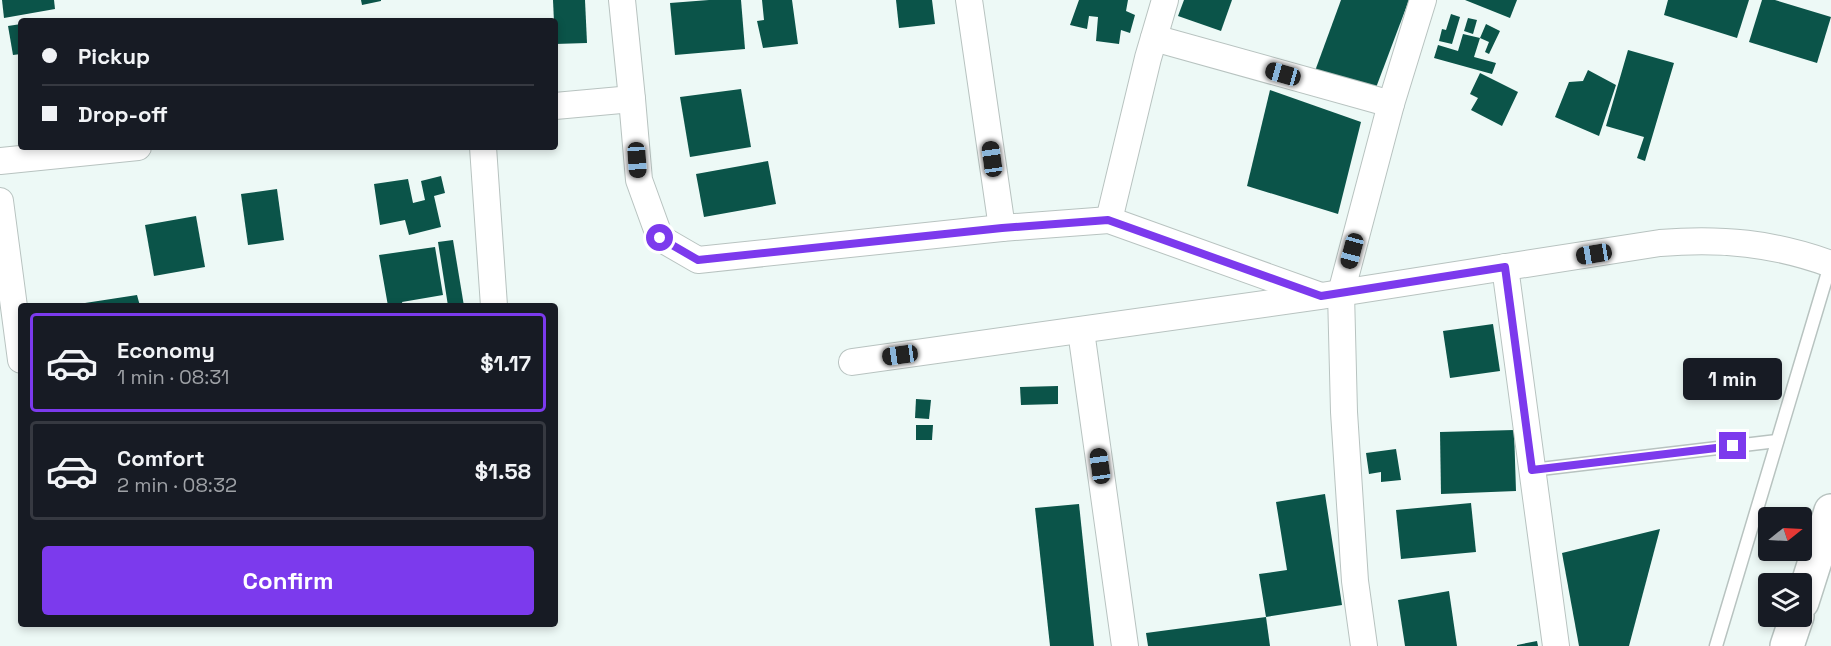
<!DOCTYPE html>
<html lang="en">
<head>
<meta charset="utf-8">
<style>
  :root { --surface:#171b24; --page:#242831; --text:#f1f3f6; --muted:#9ea1a6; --line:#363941; --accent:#7c3aed }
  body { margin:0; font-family:"Space Grotesk",sans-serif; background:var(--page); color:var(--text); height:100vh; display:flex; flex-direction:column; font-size:22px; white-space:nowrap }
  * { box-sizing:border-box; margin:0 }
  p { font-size:20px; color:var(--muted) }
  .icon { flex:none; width:33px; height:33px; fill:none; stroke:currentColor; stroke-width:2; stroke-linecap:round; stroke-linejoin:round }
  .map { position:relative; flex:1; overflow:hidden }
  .drawer { position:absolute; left:18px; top:303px; width:540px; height:324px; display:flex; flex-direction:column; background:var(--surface); border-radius:6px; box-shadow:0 3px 9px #0003 }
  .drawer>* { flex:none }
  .guide { position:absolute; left:18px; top:18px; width:540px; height:132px; border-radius:6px; box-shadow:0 3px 9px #0003; display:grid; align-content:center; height:132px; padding:0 24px; background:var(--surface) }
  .needle { width:39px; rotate:72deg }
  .tools { position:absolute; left:1758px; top:507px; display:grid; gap:12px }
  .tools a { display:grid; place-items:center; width:54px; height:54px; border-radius:6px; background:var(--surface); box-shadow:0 3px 9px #0003; font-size:30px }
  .end { position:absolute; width:27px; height:27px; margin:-14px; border:8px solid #7c3aed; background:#fff; box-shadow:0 0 0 3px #fff }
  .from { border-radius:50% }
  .bubble { position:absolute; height:42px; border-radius:6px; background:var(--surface); box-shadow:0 3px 9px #0003; font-size:20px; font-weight:600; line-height:42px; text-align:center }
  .car { position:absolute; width:18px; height:36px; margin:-18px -9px; border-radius:8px; box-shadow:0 0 4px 2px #0007; background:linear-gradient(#222 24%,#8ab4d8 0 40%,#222 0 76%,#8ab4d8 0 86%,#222 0) }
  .guide b { display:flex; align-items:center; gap:21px; height:57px; font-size:22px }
  .guide b+b { border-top:2px solid var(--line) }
  .guide i { width:15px; height:15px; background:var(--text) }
  ul { padding:10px 0 0; list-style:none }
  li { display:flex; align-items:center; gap:18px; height:99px; margin:0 12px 9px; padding:0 12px; border:3px solid var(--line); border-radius:6px }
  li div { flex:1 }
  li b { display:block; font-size:22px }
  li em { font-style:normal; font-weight:600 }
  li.active { border-color:var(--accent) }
  li>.icon { width:54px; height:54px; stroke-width:1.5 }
  .cta { display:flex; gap:12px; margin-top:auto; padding:12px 24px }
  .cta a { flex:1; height:69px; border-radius:6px; background:var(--accent); color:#fff; font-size:24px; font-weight:600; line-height:69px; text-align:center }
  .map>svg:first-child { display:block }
  .building { fill:#0b5449 }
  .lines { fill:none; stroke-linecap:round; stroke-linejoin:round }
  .service-casing { stroke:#b8c3c0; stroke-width:15 }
  .minor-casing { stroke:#b8c3c0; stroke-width:28 }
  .secondary-casing { stroke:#b8c3c0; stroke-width:36 }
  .service { stroke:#fff; stroke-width:12 }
  .minor { stroke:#fff; stroke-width:26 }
  .secondary { stroke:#fff; stroke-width:33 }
  .route { stroke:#7c3aed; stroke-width:8 }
</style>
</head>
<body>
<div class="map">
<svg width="1831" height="646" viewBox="0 0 1831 646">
  <rect width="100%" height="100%" fill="#edf9f6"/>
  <g class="building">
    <path d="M2,0H54L55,9L4,18Z"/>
    <path d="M361,0H381V1L362,5Z"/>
    <path d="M553,0H585L587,43L555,44Z"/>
    <path d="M709,0H741L745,49L675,55L670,3Z"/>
    <path d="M762,0H792L798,44L763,48L757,21L764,20Z"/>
    <path d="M896,0H932L935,24L899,28Z"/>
    <path d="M1079,0H1128L1126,11L1135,15L1130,33L1121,30L1119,44L1096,41L1098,17L1089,16L1087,29L1070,25Z"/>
    <path d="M1184,0H1232L1221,31L1178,16Z"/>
    <path d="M1341,0H1409L1374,93L1315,71Z"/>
    <path d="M1465,0H1517L1510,18Z"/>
    <path d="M1668,0H1749L1737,38L1664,15Z"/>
    <path d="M1762,0H1775L1831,17L1817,63L1749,42Z"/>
    <path d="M1451,14L1460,17L1452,44L1439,41L1442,29L1446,30Z"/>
    <path d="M1468,18L1477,20L1473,34L1464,31Z"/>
    <path d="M21,24V54L13,55L8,26Z"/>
    <path d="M1486,24L1500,31L1489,54L1485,52L1489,42L1480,38Z"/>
    <path d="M1463,34L1480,38L1474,57L1496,63L1492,74L1434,58L1438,45L1458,51Z"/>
    <path d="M1628,50L1674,63L1645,161L1637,158L1644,137L1606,126Z"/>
    <path d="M1588,70L1616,85L1599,136L1555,117L1569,82L1583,81Z"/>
    <path d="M1480,73L1518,92L1502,126L1471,110L1478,98L1470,94Z"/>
    <path d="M741,89L751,147L690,157L680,97Z"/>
    <path d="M1270,90L1361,122L1338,214L1247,186Z"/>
    <path d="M768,161L776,204L704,217L696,174Z"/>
    <path d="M441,176L445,193L434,196L441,227L409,235L405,220L380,225L374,184L408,179L413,203L425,200L421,181Z"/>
    <path d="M277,189L284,240L248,245L241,194Z"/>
    <path d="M196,216L205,267L154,276L145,225Z"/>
    <path d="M453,240L464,306H448L438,242Z"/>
    <path d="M435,247L443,295L402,302L403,306H388L379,255Z"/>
    <path d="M137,295L140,306H72V305Z"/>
    <path d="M1493,324L1500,371L1450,378L1443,331Z"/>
    <path d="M1058,386V404L1021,405L1020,387Z"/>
    <path d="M916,399L931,400L929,419L915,418Z"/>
    <path d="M916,425H933L932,440H916Z"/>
    <path d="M1514,430L1516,491L1441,494L1440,432Z"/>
    <path d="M1396,449L1401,480L1381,482V472L1369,474L1366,453Z"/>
    <path d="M1325,494L1342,605L1266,617L1259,574L1287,570L1276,502Z"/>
    <path d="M1471,503L1476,552L1401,559L1396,510Z"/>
    <path d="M1079,504L1094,646H1050L1035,508Z"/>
    <path d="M1660,529L1629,646H1579L1562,553Z"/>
    <path d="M1449,591L1457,646H1405L1398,600Z"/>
    <path d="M1266,617L1270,646H1148L1146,633Z"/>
    <path d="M1537,641L1538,646H1517V645Z"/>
  </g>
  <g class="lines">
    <defs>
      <g id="service">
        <path d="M1532,470L1777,441"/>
        <path d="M1716,646L1831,262"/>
      </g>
      <g id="minor">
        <path d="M622,0L632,99L639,180L660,238L698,260L1002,228"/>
        <path d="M969,0L1002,228L1109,220L1318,295"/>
        <path d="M1154,38L1391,104"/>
        <path d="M555,106L632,99"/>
        <path d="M483,147L494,306"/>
        <path d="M0,161L138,147"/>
        <path d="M0,201L21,360"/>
        <path d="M1109,220L1148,58L1165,0"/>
        <path d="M1505,267L1556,646"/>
        <path d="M1081,331L1125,646"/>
        <path d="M852,362L1321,296L1660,243C1722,238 1773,243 1831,264"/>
        <path d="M1364,646L1355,581L1344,412L1341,293L1391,104L1423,0"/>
      </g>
      <g id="secondary">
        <path d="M1802,602L1831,511"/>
        <path d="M1787,646L1797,616"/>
      </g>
    </defs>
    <use href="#service" class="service-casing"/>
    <use href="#minor" class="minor-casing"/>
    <use href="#secondary" class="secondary-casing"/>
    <use href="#service" class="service"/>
    <use href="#minor" class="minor"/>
    <use href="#secondary" class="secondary"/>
  </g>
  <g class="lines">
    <path class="route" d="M660,238L698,260L1002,228L1108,220L1321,296L1505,267L1532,470L1733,446"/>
  </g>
</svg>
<div class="tools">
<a><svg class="needle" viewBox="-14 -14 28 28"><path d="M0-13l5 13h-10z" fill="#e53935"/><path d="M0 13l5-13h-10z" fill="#9ea1a6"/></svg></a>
<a><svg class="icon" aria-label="layers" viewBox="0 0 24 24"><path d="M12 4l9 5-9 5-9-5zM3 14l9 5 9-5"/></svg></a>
</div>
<i class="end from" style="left:660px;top:238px"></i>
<i class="end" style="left:1733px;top:446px"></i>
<div class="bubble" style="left:1683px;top:358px;width:99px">1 min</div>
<i class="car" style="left:1283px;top:74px;rotate:286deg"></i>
<i class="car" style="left:992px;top:159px;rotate:352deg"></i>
<i class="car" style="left:637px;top:160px;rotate:176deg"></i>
<i class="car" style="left:1352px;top:251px;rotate:195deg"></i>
<i class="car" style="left:1594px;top:254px;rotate:261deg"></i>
<i class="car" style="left:900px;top:355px;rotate:262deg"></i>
<i class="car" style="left:1100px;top:466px;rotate:352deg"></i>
<div class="guide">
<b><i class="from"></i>Pickup</b>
<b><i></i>Drop-off</b>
</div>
<section class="drawer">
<ul>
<li class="active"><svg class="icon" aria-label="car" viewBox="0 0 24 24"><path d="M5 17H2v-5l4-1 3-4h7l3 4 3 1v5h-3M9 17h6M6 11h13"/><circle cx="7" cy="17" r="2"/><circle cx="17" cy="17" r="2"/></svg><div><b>Economy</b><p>1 min · 08:31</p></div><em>$1.17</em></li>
<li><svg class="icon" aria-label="car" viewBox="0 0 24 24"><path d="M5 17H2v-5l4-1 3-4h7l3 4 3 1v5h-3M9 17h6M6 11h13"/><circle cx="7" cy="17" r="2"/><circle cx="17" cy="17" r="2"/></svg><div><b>Comfort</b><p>2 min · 08:32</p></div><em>$1.58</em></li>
</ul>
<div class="cta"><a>Confirm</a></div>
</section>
</div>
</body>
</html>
